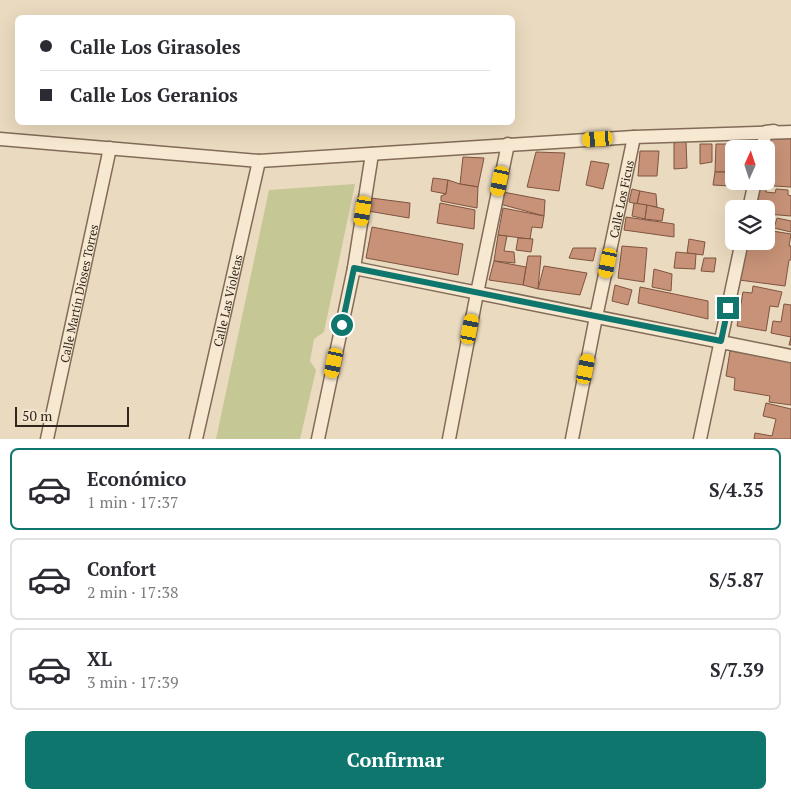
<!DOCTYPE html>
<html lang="es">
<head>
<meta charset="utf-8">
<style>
  :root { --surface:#fff; --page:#f2f2f3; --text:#2b2b33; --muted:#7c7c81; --line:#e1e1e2; --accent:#0f766e }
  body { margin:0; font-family:"PT Serif",serif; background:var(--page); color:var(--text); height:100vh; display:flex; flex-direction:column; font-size:19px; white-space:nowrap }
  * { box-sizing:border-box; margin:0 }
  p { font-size:16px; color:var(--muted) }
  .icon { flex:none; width:28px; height:28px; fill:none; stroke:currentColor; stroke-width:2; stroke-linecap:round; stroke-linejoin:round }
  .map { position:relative; height:439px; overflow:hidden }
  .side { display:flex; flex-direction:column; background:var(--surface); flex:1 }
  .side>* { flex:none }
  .banner { position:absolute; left:15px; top:15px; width:500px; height:110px; border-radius:8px; box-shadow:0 5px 20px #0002; display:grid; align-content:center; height:110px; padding:0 25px; background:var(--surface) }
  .needle { width:32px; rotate:3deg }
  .fabs { position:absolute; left:725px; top:140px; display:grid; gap:10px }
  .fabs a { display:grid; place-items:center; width:50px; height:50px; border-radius:8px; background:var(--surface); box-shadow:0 5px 20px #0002; font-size:25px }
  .scale { position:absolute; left:15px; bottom:12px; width:114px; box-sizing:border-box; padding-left:5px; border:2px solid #32251c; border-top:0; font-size:14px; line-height:18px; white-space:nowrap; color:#32251c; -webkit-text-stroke:4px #f2e5ce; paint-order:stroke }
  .end { position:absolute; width:22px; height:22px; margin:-11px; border:6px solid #0f766e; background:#fff; box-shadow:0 0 0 2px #fff }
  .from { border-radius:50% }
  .car { position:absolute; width:15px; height:30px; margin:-15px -8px; border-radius:6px; box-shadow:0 0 4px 1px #0007; background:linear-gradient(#f5c518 24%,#345 0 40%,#f5c518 0 76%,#345 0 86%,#f5c518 0) }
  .banner b { display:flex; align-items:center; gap:18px; height:48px; font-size:19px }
  .banner b+b { border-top:1px solid var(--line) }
  .banner i { width:12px; height:12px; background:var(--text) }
  ul { padding:9px 0 0; list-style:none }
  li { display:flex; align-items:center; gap:15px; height:82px; margin:0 10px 8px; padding:0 15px; border:2px solid var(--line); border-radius:8px }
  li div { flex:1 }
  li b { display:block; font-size:19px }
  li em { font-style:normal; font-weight:600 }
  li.on { border-color:var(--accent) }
  li>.icon { width:45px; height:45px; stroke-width:1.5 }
  .cta { display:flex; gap:10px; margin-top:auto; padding:10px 25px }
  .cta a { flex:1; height:58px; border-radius:8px; background:var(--accent); color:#fff; font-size:20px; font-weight:600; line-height:58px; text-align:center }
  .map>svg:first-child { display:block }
  .green { fill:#c5c794 }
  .building { fill:#c79277; stroke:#7f5440 }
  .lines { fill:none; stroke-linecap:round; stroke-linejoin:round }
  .street-casing { stroke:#826b58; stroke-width:15 }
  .street { stroke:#f6e8d1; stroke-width:12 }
  .route { stroke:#0f766e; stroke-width:6 }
  .labels { text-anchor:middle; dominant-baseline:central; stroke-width:4; stroke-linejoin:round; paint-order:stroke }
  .street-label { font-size:12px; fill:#32251c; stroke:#f2e5ce }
</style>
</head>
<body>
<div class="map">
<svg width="791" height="439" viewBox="0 0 791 439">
  <rect width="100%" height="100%" fill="#eadabf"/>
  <path class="green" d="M355,184L324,332L314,339L310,361L316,370L300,439H216L269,190Z"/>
  <g class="building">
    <path d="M769,135L791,136V187L774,186V177H767Z"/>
    <path d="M686,141L687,168L674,169V143Z"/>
    <path d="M700,144H712V162L700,164Z"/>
    <path d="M716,144H733L732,172H715Z"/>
    <path d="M640,151H659L657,176H638Z"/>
    <path d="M536,152L565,153L559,191L527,187Z"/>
    <path d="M463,157L484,158L478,187L460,184Z"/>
    <path d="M591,161L609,164L603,189L586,185Z"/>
    <path d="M715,172H732L730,186L713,185Z"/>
    <path d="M433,178L448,180L446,194L431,191Z"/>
    <path d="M448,180L460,184L478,187L477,208L441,201V196L446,194Z"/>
    <path d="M759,186L766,187V192L775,193L776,189L788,190V195L791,196V216L766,214V209H758Z"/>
    <path d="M632,189L640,191L637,204L629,202Z"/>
    <path d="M640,191L656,194L657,207L637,204Z"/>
    <path d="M503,192L545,200L544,216L500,204Z"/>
    <path d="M371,198L410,203L409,218L368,211Z"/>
    <path d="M440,203L475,210L474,229L437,223Z"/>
    <path d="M634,203L647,205L645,219L632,216Z"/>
    <path d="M647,205L664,209L662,221L645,219Z"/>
    <path d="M503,208L544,216L542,228L532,227L530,239L498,235Z"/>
    <path d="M626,217L674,224V237L624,230Z"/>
    <path d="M777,218L791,221V232L774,228Z"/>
    <path d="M372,227L463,244L458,275L366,258Z"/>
    <path d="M766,230L791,234L789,246H791V260H789L785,286L739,280L744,241H766Z"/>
    <path d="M498,235L507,236L504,251L514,252L515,263L494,261Z"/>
    <path d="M518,238L533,239L531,252L516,250Z"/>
    <path d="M689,239L705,242L703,255L687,253Z"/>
    <path d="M622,246L647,248L644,282L618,278Z"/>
    <path d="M573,248H596L593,261L569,258Z"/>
    <path d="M676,252L696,254L695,269L674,268Z"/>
    <path d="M528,256H541L538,289L523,285Z"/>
    <path d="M704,258H716L714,272L701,271Z"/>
    <path d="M494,261L526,267L523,285L489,280Z"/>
    <path d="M544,266L587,273L580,295L538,289Z"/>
    <path d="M654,269L672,274L671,291L652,287Z"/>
    <path d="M615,285L632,290L628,305L612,301Z"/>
    <path d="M753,286L782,292L778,307L770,306L766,331L737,326L743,292L752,293Z"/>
    <path d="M640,287L708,301V319L638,303Z"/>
    <path d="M784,304L791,305V345H789L791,337L771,333L773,321L781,322Z"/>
    <path d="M730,351L791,360V405L769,402L770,396L734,390L735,378L726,376Z"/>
    <path d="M766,403L791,409V439H754L755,433L772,436L776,419L763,416Z"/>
  </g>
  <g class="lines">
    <defs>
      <g id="street">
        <path d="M0,139L259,161L634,137L791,132"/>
        <path d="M762,149L766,132L774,131"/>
        <path d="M749,209L755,181"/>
        <path d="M354,268L791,356"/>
        <path id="s1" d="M47,439L110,148"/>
        <path id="s2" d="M196,439L259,161"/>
        <path d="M318,439L354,268L372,154"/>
        <path d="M449,439L477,293L508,144"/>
        <path id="s3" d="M572,439L596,317L634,137"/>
        <path d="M700,439L742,241"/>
      </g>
    </defs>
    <use href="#street" class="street-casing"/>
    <use href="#street" class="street"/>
  </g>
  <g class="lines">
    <path class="route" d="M342,325L354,268L721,341L728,308"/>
  </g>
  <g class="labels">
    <g class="street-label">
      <text stroke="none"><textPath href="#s3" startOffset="245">Calle Los Ficus</textPath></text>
      <text stroke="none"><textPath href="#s1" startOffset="149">Calle Martín Dioses Torres</textPath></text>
      <text stroke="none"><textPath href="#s2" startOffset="142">Calle Las Violetas</textPath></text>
    </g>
  </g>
</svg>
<div class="fabs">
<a><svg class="needle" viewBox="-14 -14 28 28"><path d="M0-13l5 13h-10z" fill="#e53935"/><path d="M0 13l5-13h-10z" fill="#7c7c81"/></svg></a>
<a><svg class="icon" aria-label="layers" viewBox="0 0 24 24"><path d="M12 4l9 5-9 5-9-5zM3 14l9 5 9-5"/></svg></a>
</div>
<div class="scale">50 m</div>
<i class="end from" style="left:342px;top:325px"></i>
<i class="end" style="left:728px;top:308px"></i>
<i class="car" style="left:598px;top:139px;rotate:266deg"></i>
<i class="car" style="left:500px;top:181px;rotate:192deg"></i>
<i class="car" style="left:363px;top:211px;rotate:189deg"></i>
<i class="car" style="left:608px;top:263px;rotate:192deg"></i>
<i class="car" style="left:470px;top:329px;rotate:11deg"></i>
<i class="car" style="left:334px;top:363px;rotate:192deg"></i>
<i class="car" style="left:586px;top:369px;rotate:11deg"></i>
<div class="banner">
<b><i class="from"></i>Calle Los Girasoles</b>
<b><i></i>Calle Los Geranios</b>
</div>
</div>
<section class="side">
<ul>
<li class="on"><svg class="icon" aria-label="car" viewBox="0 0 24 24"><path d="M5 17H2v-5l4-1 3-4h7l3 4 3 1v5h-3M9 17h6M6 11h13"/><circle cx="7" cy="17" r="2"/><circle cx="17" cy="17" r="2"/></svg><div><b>Económico</b><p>1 min · 17:37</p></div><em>S/4.35</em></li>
<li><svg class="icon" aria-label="car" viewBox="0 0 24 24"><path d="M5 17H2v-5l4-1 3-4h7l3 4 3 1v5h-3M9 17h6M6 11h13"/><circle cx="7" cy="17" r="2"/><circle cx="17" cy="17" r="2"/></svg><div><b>Confort</b><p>2 min · 17:38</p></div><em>S/5.87</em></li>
<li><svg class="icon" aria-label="car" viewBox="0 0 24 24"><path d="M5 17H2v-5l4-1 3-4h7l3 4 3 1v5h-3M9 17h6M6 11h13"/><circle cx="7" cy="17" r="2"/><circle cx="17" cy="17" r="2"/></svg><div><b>XL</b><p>3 min · 17:39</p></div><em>S/7.39</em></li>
</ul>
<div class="cta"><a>Confirmar</a></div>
</section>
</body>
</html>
